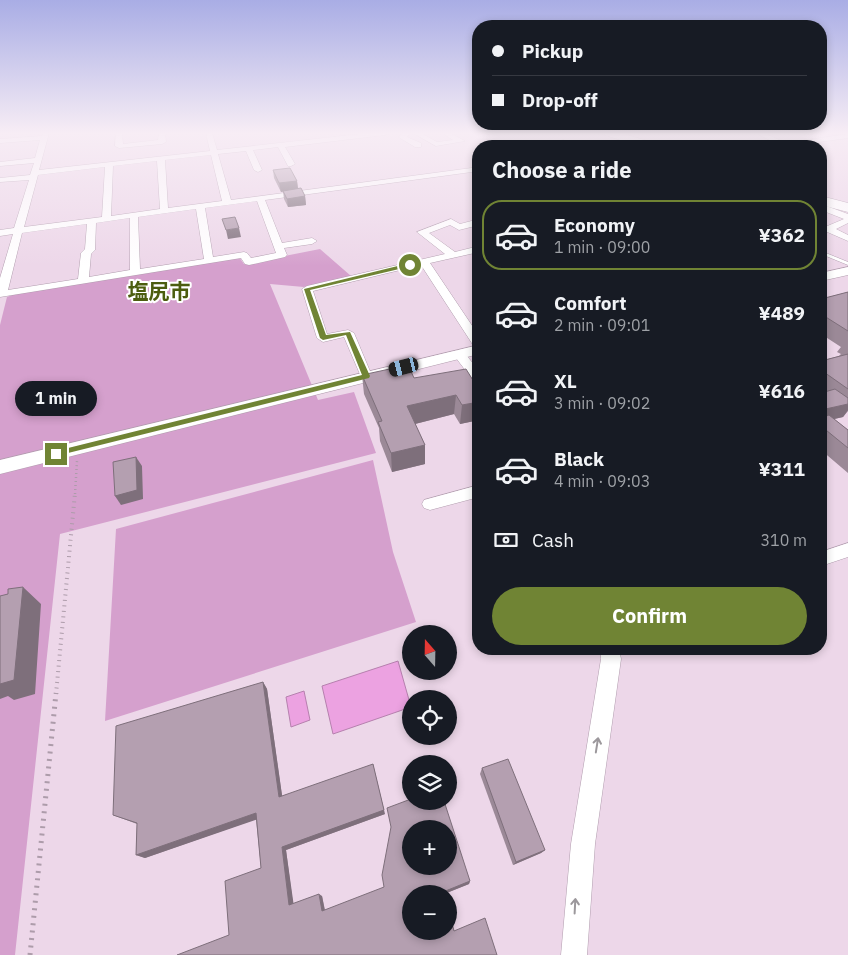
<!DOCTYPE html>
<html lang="en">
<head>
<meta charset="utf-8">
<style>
  :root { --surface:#171b24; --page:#242831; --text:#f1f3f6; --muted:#9ea1a6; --line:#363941; --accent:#708434 }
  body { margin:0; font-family:"IBM Plex Sans","Noto Sans JP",sans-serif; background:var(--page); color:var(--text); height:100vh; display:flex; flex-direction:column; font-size:19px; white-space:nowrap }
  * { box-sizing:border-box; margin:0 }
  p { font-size:16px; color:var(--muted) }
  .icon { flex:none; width:28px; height:28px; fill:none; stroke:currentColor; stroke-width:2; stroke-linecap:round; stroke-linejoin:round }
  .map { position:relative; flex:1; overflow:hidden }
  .drawer { position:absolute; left:472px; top:140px; width:355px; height:515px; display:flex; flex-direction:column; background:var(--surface); border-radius:20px; box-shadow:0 2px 8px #0003 }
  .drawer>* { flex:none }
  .guide { position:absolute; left:472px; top:20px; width:355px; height:110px; border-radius:20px; box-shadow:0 2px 8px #0003; display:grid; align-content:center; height:110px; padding:0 20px; background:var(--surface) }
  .needle { width:32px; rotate:340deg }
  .controls { position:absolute; left:402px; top:625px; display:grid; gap:10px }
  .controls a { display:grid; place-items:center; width:55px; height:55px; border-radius:50%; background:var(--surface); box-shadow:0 2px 8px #0003; font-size:25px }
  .end { position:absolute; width:22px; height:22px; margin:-11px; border:6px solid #708434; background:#fff; box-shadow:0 0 0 2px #fff }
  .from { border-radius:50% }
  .bubble { position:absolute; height:35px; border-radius:18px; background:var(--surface); box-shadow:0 2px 8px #0003; font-size:16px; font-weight:800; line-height:35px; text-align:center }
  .car { position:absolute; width:15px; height:30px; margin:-15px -8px; border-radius:6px; box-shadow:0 0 4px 1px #0007; background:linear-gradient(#222 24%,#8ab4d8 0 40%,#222 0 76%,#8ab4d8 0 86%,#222 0) }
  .guide b { display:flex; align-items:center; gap:18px; height:48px; font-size:19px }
  .guide b+b { border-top:1px solid var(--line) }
  .guide i { width:12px; height:12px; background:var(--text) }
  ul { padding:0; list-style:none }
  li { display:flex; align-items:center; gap:15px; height:70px; margin:0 10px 8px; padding:0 10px; border:2px solid transparent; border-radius:20px }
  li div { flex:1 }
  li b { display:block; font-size:19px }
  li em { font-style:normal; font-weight:800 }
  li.on { border-color:var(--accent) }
  li>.icon { width:45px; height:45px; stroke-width:1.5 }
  h2 { padding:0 20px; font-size:22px; line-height:60px }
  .pay { display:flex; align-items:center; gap:12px; height:55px; padding:0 20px; font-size:19px }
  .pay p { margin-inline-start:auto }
  .primary-button { display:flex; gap:10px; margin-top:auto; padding:10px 20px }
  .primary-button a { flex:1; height:58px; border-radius:30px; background:var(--accent); color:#fff; font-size:20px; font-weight:800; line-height:58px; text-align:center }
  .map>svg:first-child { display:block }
  .green { fill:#d5a0cd }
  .water { fill:#eca2e1; stroke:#b680ae }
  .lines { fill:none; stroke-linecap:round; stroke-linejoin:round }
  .service-casing { stroke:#b19dae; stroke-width:1 }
  .minor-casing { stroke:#b19dae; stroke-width:1 }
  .tertiary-casing { stroke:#b19dae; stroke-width:1 }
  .trunk-casing { stroke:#b19dae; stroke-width:1 }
  .path-far2 { stroke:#ad9caa; stroke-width:2.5; stroke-dasharray:1 3; stroke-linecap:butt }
  .path-far1 { stroke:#ad9caa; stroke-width:4; stroke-dasharray:1 4.5; stroke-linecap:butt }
  .path { stroke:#ad9caa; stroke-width:5; stroke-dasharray:2 5.5; stroke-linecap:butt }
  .service { fill:#fff; fill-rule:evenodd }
  .minor { fill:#fff; fill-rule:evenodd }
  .tertiary { fill:#fff; fill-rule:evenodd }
  .trunk { fill:#fff; fill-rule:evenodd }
  .wall { fill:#9b8997 }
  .shaded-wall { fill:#7e6f7b }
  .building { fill:#b49fb0; stroke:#7e6f7b; fill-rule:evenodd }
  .oneway { stroke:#9c989c }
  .route { fill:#708434 }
  .labels { text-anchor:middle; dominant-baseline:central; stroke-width:4; stroke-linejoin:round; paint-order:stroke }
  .far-town-label { font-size:21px; font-weight:bold; fill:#4c5d0f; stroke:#fff }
</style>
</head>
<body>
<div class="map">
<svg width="848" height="955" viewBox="0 0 848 955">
  <rect width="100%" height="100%" fill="#edd7e9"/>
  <g class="green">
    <path d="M320,249L351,276L304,287L270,284L318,400L354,392L376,453L60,534L15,955H0V325L7,297L15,294L239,257L244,264Z"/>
    <path d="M373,460L393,552L416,622L105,721L116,529Z"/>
  </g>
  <g class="water">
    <path d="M398,661L411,707L333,734L322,686Z"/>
    <path d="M304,691L310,720L291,727L286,697Z"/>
  </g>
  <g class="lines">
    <defs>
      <g id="service">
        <path d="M564,140L565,142L547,146H542Z"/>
        <path d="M821,251L848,262V265L821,254Z"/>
      </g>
      <g id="minor">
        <path d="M43,133H49L39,170L210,151L206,133H212L217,150L369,133H388L385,135L285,147L295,164L291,166H288L278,147L253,150L262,170L258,172L254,170L246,151L218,154L231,200L479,167V171L265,200L282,243L312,238L317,241L312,244L284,248L287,255L285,257L249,265L245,264L241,258L0,297V278L13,234L0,236V230L14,228L29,180L0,182V178L30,175L34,163L0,166V162L35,158L40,140L0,143V139L42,136ZM211,155L222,201L168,208L165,160ZM157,161L160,209L111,216L113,166ZM105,167L102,217L24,227L38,175ZM257,201L276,253L251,258L247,253L244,252L213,257L205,208ZM196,209L204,259L140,269L138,217ZM130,218V270L89,277L91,254L95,250L96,223ZM87,224L85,249L81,253L78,279L8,290L22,233Z"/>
        <path d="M116,133H122L123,144L158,140L159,133H165L166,142L162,144L119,148L115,146Z"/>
        <path d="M403,133H410L407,137L421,143V147H415L400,138L399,137Z"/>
        <path d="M413,133H421L437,142L453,140L442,133H450L465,141L436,146Z"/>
        <path d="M756,133H764L786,143L848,134V138L790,146H774L777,144Z"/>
        <path d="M821,204L848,214V223L836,229L848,235V241L825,231V227L844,219L821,210Z"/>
        <path d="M451,219L460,224L479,219V225L459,230L450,225L429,233L455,252L479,246V252L430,263L479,336V349L475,348L421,265L313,291L327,334L348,330L354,333L372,376L370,379H362L344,337L323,342L317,338L302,289L307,286L445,254L417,232Z"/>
        <path d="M459,350L463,351L479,371V384L475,383L453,354Z"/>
        <path d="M479,485V497L430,510L424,508L422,504L424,500Z"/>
        <path d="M848,543V557L821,566V552Z"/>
        <path d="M600,649H619L621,659L595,844L587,955H561L571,844L601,659Z"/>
      </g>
      <g id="tertiary">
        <path d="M848,267V275L821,281V273Z"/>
        <path d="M479,345V354L0,474V460Z"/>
      </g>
      <g id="trunk">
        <path d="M603,133H620L655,143L657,146H639L605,135Z"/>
        <path d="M821,196L848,203V212L821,205Z"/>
      </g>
    </defs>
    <use href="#service" class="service-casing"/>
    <use href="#minor" class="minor-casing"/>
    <use href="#tertiary" class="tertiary-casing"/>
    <use href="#trunk" class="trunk-casing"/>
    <path class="path-far2" d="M75,494L77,461"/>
    <path class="path-far1" d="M56,694L75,493"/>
    <path class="path" d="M30,955L56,693"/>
    <use href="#service" class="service"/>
    <use href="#minor" class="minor"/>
    <use href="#tertiary" class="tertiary"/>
    <use href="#trunk" class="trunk"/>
  </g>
  <g class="wall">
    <path d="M273,170L297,181L298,189L305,196L306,205L288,207L284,199L283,191L281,192L274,178Z"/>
    <path d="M848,292V411L843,417L834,419L848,430V473L821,450V393L822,392H821V361L839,356L841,354L837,352L841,347L821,334V299Z"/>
    <path d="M362,375L414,378L479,390V420L460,424L454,414L415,424L425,445V464L392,472L380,441L379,428L364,394Z"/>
    <path d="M263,682L267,689L282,796L385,814L286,850L293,904L322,896L325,910L470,881L469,884L444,894L454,931L497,955L229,935L261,868L256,819L145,858L136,855L137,824L113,815Z"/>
    <path d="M482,768L545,850L541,853L513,865L480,774Z"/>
  </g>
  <g class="shaded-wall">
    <path d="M297,181L298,189L281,192L279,183Z"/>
    <path d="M305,196L306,205L288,207L287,199Z"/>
    <path d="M239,228L241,237L228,239L226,230Z"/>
    <path d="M456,395L454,414L407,426V406Z"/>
    <path d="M479,402V420L460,424L462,405Z"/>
    <path d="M848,404V410L843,417L821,422V410Z"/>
    <path d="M425,445V464L392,472L391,453Z"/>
    <path d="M136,457L142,466L143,499L121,505L115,496Z"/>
    <path d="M23,587L41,604L35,694L14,700L8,696L0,699V684Z"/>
    <path d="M263,682L267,689L283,802L279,797Z"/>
    <path d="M373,764L385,814L286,850L294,907L289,905L282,847Z"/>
    <path d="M256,813L261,818L145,858L136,855Z"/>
    <path d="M545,850L541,853L513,865L516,862Z"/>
    <path d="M470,881L469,884L444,894L443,892Z"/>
    <path d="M319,894L322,896L325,912L322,911Z"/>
  </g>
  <g class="building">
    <path d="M290,168L297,181L279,183L273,170Z"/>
    <path d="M301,188L305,196L287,199L283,191Z"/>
    <path d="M235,217L239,228L226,230L222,219Z"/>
    <path d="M848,292V331L821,314V299Z"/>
    <path d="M848,354V389L821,370L825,369L821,366V361Z"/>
    <path d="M408,365L414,378L466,369L479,390V402L462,405L456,395L407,406L425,445L391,453L378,422L382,421L362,375Z"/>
    <path d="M835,389L848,398V404L821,410V393Z"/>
    <path d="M829,415L848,430V448L821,426V418Z"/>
    <path d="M136,457L137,490L115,496L113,462Z"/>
    <path d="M23,587L14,680L0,684V596L8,594V589Z"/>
    <path d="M263,682L279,797L373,764L384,810L282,847L289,905L319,894L322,911L384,887L382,875L391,827L387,808L411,799V801H444L470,881L443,892L444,894H411V931H449V911L454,931L485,918L497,955H177L229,935L225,881L261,868L256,813L136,855L137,823L113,815L116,726ZM411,829H449V866H411Z"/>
    <path d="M508,759L545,850L516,862L482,768Z"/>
  </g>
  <defs><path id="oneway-shaft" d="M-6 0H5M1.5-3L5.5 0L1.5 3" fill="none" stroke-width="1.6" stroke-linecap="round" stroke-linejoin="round" transform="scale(1.25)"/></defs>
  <g class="oneway">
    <use href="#oneway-shaft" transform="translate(597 745) rotate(-81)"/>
    <use href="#oneway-shaft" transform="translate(575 906) rotate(-87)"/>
  </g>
  <linearGradient id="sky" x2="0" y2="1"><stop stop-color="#a9ade5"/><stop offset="0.5" stop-color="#f7edf5"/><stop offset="1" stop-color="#f7edf5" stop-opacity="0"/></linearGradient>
  <rect width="848" height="266" fill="url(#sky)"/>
  <path class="route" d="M410,263L412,266L310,290L326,335L350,332L370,376L369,378L56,456L52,454L56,451L362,375L346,335L323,340L320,338L304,289Z"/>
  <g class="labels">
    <g class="far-town-label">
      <text x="159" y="291">塩尻市</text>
    </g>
  </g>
</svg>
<div class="controls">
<a><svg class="needle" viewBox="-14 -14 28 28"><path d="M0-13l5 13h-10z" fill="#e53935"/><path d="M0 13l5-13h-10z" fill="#9ea1a6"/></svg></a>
<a><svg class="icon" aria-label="locate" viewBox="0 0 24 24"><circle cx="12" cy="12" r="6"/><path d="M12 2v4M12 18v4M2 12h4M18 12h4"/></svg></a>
<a><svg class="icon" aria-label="layers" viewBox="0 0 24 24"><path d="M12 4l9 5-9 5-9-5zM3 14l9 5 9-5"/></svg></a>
<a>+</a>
<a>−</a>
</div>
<i class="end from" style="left:410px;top:265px"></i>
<i class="end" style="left:56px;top:454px"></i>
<div class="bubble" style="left:15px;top:381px;width:82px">1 min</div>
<i class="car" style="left:404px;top:367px;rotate:256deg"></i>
<div class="guide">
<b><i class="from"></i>Pickup</b>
<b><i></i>Drop-off</b>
</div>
<section class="drawer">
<h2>Choose a ride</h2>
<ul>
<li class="on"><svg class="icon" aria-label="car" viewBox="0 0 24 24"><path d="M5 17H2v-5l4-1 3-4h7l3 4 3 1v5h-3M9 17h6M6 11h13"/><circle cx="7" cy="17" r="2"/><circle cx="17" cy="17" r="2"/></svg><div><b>Economy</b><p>1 min · 09:00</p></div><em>¥362</em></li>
<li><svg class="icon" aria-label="car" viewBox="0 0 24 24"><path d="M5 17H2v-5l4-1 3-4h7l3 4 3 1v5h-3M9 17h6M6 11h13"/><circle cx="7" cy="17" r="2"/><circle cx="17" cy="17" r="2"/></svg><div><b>Comfort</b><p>2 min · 09:01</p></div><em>¥489</em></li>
<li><svg class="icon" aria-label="car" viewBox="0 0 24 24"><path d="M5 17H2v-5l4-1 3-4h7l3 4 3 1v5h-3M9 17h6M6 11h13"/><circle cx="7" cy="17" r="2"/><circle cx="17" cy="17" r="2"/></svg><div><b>XL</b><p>3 min · 09:02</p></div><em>¥616</em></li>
<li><svg class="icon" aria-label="car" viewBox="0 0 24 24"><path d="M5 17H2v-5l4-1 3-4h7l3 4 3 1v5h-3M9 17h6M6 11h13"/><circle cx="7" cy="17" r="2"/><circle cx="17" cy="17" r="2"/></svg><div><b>Black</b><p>4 min · 09:03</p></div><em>¥311</em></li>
</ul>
<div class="pay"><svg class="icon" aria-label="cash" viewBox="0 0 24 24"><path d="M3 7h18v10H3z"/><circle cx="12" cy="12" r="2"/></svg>Cash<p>310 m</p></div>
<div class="primary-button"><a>Confirm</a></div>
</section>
</div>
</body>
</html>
